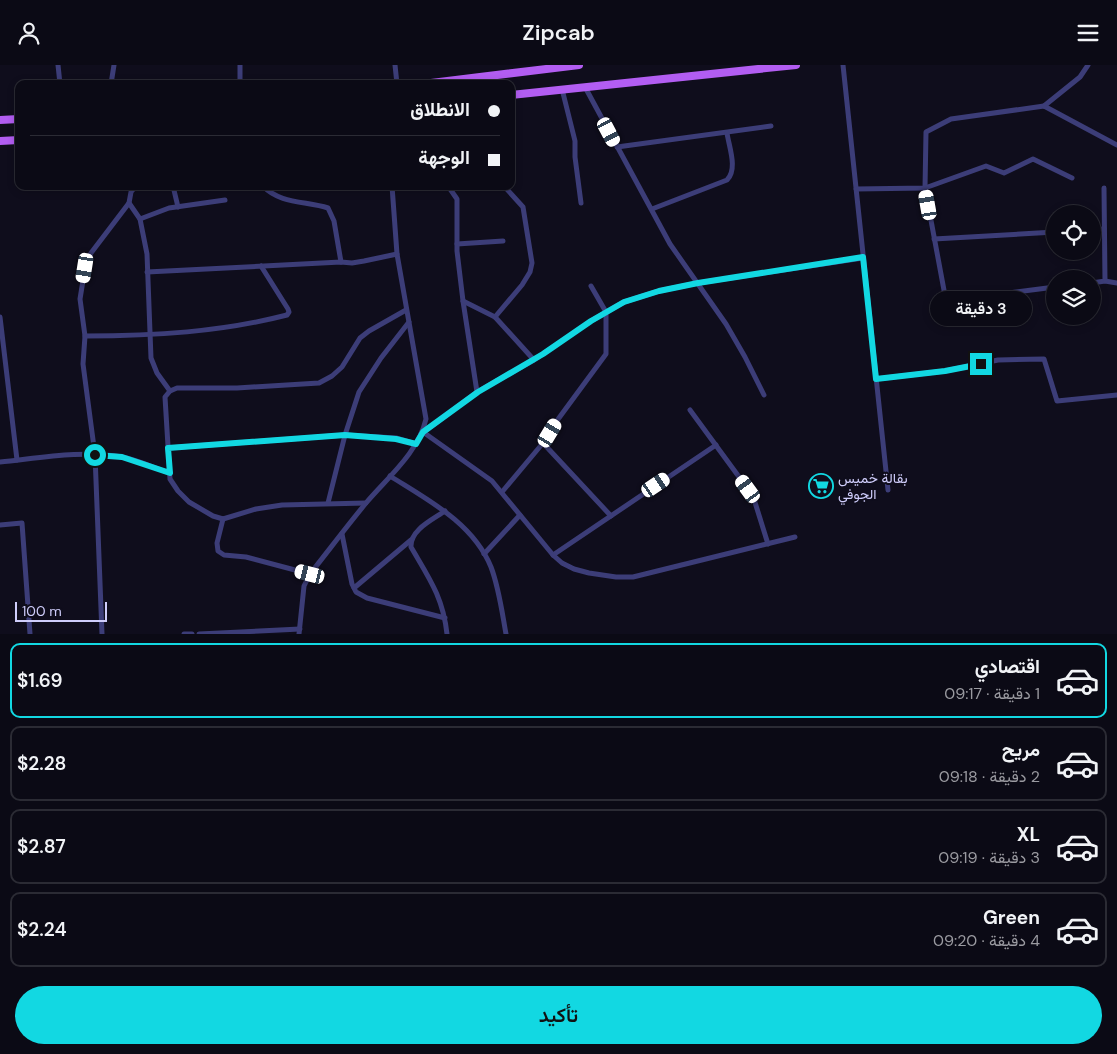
<!DOCTYPE html>
<html lang="ar">
<head>
<meta charset="utf-8">
<style>
  :root { --surface:#0b0a15; --page:#14131e; --text:#f1f3f6; --muted:#9a9aa0; --line:#2b2b34; --accent:#12d8e2 }
  body { margin:0; font-family:"DM Sans",Vazirmatn,sans-serif; background:var(--page); color:var(--text); direction:rtl; height:100vh; display:flex; flex-direction:column; font-size:19px; white-space:nowrap }
  * { box-sizing:border-box; margin:0 }
  p { font-size:16px; color:var(--muted) }
  .icon { flex:none; width:28px; height:28px; fill:none; stroke:currentColor; stroke-width:2; stroke-linecap:round; stroke-linejoin:round }
  .map { position:relative; height:569px; overflow:hidden; direction:ltr }
  .side { display:flex; flex-direction:column; background:var(--surface); flex:1 }
  .side>* { flex:none }
  .hud { position:absolute; left:15px; top:15px; width:500px; height:110px; border-radius:10px; box-shadow:0 2px 8px #0003,0 0 0 1px var(--line); direction:rtl; display:grid; align-content:center; height:110px; padding:0 15px; background:var(--surface) }
  .fabs { position:absolute; left:1046px; top:140px; display:grid; gap:10px }
  .fabs a { display:grid; place-items:center; width:55px; height:55px; border-radius:50%; background:var(--surface); box-shadow:0 2px 8px #0003,0 0 0 1px var(--line); font-size:25px }
  .scale { position:absolute; left:15px; bottom:12px; width:92px; box-sizing:border-box; padding-left:5px; border:2px solid #cfcdfb; border-top:0; font-size:14px; line-height:18px; white-space:nowrap; color:#cfcdfb; -webkit-text-stroke:4px #0f0d1c; paint-order:stroke }
  .end { position:absolute; width:22px; height:22px; margin:-11px; border:6px solid #12d8e2; background:#111; box-shadow:0 0 0 2px #111 }
  .from { border-radius:50% }
  .bubble { position:absolute; height:35px; border-radius:18px; background:var(--surface); box-shadow:0 2px 8px #0003,0 0 0 1px var(--line); font-size:16px; font-weight:600; line-height:35px; text-align:center; direction:rtl }
  .car { position:absolute; width:15px; height:30px; margin:-15px -8px; border-radius:6px; box-shadow:0 0 4px 1px #0007; background:linear-gradient(#fff 24%,#345 0 40%,#fff 0 76%,#345 0 86%,#fff 0) }
  .hud b { display:flex; align-items:center; gap:18px; height:48px; font-size:19px }
  .hud b+b { border-top:1px solid var(--line) }
  .hud i { width:12px; height:12px; background:var(--text) }
  ul { padding:9px 0 0; list-style:none }
  li { display:flex; align-items:center; gap:15px; height:75px; margin:0 10px 8px; padding:0 5px; border:2px solid var(--line); border-radius:10px }
  li div { flex:1 }
  li b { display:block; font-size:19px }
  li em { font-style:normal; font-weight:600 }
  li.on { border-color:var(--accent) }
  li>.icon { width:45px; height:45px; stroke-width:1.5 }
  .action { display:flex; gap:10px; margin-top:auto; padding:10px 15px }
  .action a { flex:1; height:58px; border-radius:30px; background:var(--accent); color:#111; font-size:20px; font-weight:600; line-height:58px; text-align:center }
  header { display:flex; justify-content:space-between; align-items:center; height:65px; padding:0 15px; background:var(--surface); font-size:22px; font-weight:600 }
  .map>svg:first-child { display:block }
  .lines { fill:none; stroke-linecap:round; stroke-linejoin:round }
  .minor { stroke:#3c3d78; stroke-width:5 }
  .primary { stroke:#b25df2; stroke-width:8 }
  .route { stroke:#12d8e2; stroke-width:6 }
  .labels { text-anchor:middle; dominant-baseline:central; stroke-width:4; stroke-linejoin:round; paint-order:stroke }
  .poi-label { font-size:14px; fill:#cfcdfb; stroke:#0f0d1c; text-anchor:start }
</style>
</head>
<body>
<header><svg class="icon" aria-label="menu" viewBox="0 0 24 24"><path d="M4 6h16M4 12h16M4 18h16"/></svg>Zipcab<svg class="icon" aria-label="person" viewBox="0 0 24 24"><circle cx="12" cy="8" r="4"/><path d="M4 21q1-7 8-7t8 7"/></svg></header>
<div class="map">
<svg width="1117" height="569" viewBox="0 0 1117 569">
  <rect width="100%" height="100%" fill="#0f0d1c"/>
  <g class="lines">
    <g class="minor">
      <path d="M58,0L60,19"/>
      <path d="M240,0V19"/>
      <path d="M395,0L397,19"/>
      <path d="M843,0L888,425"/>
      <path d="M111,19L114,0"/>
      <path d="M585,22L670,179L726,259L745,292L764,330"/>
      <path d="M562,24L575,76V92L581,138"/>
      <path d="M1044,41L1080,12L1088,0"/>
      <path d="M617,82L771,61"/>
      <path d="M136,121L131,127L129,138L140,154L147,189L151,293L157,308L170,326"/>
      <path d="M173,121L178,142"/>
      <path d="M263,121C280,139 306,136 328,143L334,156L341,197"/>
      <path d="M448,121L457,134V186L463,236L477,327"/>
      <path d="M856,124L925,123L926,67L951,54L1044,41L1117,80"/>
      <path d="M652,144L727,115C738,104 729,82 727,68"/>
      <path d="M140,154L169,143L225,135"/>
      <path d="M1092,165L1104,164"/>
      <path d="M934,174L1055,167"/>
      <path d="M457,179L503,176"/>
      <path d="M147,207L341,197L352,198L364,196L397,189"/>
      <path d="M1105,216L1117,218"/>
      <path d="M1092,218L1105,216L1104,123"/>
      <path d="M1055,222L946,236L925,123L986,101L1004,108L1033,94L1072,113"/>
      <path d="M463,236L495,252L534,295"/>
      <path d="M0,252L17,395"/>
      <path d="M495,252L522,220L530,207L532,198L523,142L504,121"/>
      <path d="M85,271C154,271 221,267 287,250L289,247L288,244L261,201"/>
      <path d="M876,314L945,306L998,295L1044,294L1057,336L1117,330"/>
      <path d="M690,345L753,431L768,479"/>
      <path d="M423,367L492,416L553,490L562,498L574,504L589,508L616,512H633L795,472"/>
      <path d="M424,367L477,327L534,295L591,256L624,237L659,226L698,218L863,193"/>
      <path d="M543,378L611,451"/>
      <path d="M168,383L345,370L396,373L416,379"/>
      <path d="M0,397C40,393 82,385 122,392C138,395 154,403 170,408"/>
      <path d="M390,411C428,435 473,458 491,502C499,523 502,547 506,569"/>
      <path d="M502,427L543,378L556,357L606,289V247L591,221"/>
      <path d="M328,438L345,370L359,327L381,293L409,257"/>
      <path d="M366,438L282,440L256,444L223,454L213,451L189,437L178,426L170,414L165,332L170,326L177,323H237L319,318L332,311L342,302L360,273L369,266L406,245"/>
      <path d="M445,446C432,455 410,465 411,482C429,513 443,532 447,569"/>
      <path d="M223,454L217,478L218,486L224,490L246,492L310,509"/>
      <path d="M0,460L22,458L30,569"/>
      <path d="M342,469L352,519L356,527L367,533L445,553"/>
      <path d="M484,489L520,450"/>
      <path d="M553,490L716,380"/>
      <path d="M354,523L411,475"/>
      <path d="M102,569L95,390L83,299L85,271L80,234L85,203L91,188L129,138"/>
      <path d="M184,569H192"/>
      <path d="M199,569L300,564"/>
      <path d="M299,569L304,521L310,509C329,485 347,461 366,438C388,412 418,388 426,354L397,189L392,121"/>
    </g>
    <g class="primary">
      <path d="M423,19L579,0"/>
      <path d="M511,30L796,0"/>
      <path d="M0,55L19,54"/>
      <path d="M0,76L19,75"/>
    </g>
  </g>
  <g class="lines">
    <path class="route" d="M95,390L122,392L170,408L168,383L345,370L396,374L416,379L423,367L478,327L543,289L591,256L624,237L659,226L698,218L863,192L876,314L945,306L981,299"/>
  </g>
  <defs>
    <symbol id="supermarket-ring" viewBox="-11 -11 22 22"><circle r="9.5" fill="#0f0d1c" stroke="#12d8e2" stroke-width="1.5"/><path d="M-6-5.5h2.5l.6 2H6L4.5 2H-2.5L-4.4-4H-6ZM-1.5 3.2a1.3 1.3 0 1 0 .1 0ZM3 3.2a1.3 1.3 0 1 0 .1 0Z" fill="#12d8e2"/></symbol>
  </defs>
  <g fill-rule="evenodd">
    <use href="#supermarket-ring" x="807" y="407" width="28" height="28"/>
  </g>
  <g class="labels">
    <g class="poi-label">
      <text x="838" y="413">بقالة خميس<tspan x="838" dy="16">الجوفي</tspan></text>
    </g>
  </g>
</svg>
<div class="fabs">
<a><svg class="icon" aria-label="locate" viewBox="0 0 24 24"><circle cx="12" cy="12" r="6"/><path d="M12 2v4M12 18v4M2 12h4M18 12h4"/></svg></a>
<a><svg class="icon" aria-label="layers" viewBox="0 0 24 24"><path d="M12 4l9 5-9 5-9-5zM3 14l9 5 9-5"/></svg></a>
</div>
<div class="scale">100 m</div>
<i class="end from" style="left:95px;top:390px"></i>
<i class="end" style="left:981px;top:299px"></i>
<div class="bubble" style="left:930px;top:226px;width:102px">3 دقيقة</div>
<i class="car" style="left:609px;top:67px;rotate:152deg"></i>
<i class="car" style="left:928px;top:140px;rotate:350deg"></i>
<i class="car" style="left:85px;top:203px;rotate:189deg"></i>
<i class="car" style="left:550px;top:368px;rotate:31deg"></i>
<i class="car" style="left:656px;top:420px;rotate:56deg"></i>
<i class="car" style="left:748px;top:424px;rotate:324deg"></i>
<i class="car" style="left:310px;top:509px;rotate:284deg"></i>
<div class="hud">
<b><i class="from"></i>الانطلاق</b>
<b><i></i>الوجهة</b>
</div>
</div>
<section class="side">
<ul>
<li class="on"><svg class="icon" aria-label="car" viewBox="0 0 24 24"><path d="M5 17H2v-5l4-1 3-4h7l3 4 3 1v5h-3M9 17h6M6 11h13"/><circle cx="7" cy="17" r="2"/><circle cx="17" cy="17" r="2"/></svg><div><b>اقتصادي</b><p>1 دقيقة · 09:17</p></div><em>$1.69</em></li>
<li><svg class="icon" aria-label="car" viewBox="0 0 24 24"><path d="M5 17H2v-5l4-1 3-4h7l3 4 3 1v5h-3M9 17h6M6 11h13"/><circle cx="7" cy="17" r="2"/><circle cx="17" cy="17" r="2"/></svg><div><b>مريح</b><p>2 دقيقة · 09:18</p></div><em>$2.28</em></li>
<li><svg class="icon" aria-label="car" viewBox="0 0 24 24"><path d="M5 17H2v-5l4-1 3-4h7l3 4 3 1v5h-3M9 17h6M6 11h13"/><circle cx="7" cy="17" r="2"/><circle cx="17" cy="17" r="2"/></svg><div><b>XL</b><p>3 دقيقة · 09:19</p></div><em>$2.87</em></li>
<li><svg class="icon" aria-label="car" viewBox="0 0 24 24"><path d="M5 17H2v-5l4-1 3-4h7l3 4 3 1v5h-3M9 17h6M6 11h13"/><circle cx="7" cy="17" r="2"/><circle cx="17" cy="17" r="2"/></svg><div><b>Green</b><p>4 دقيقة · 09:20</p></div><em>$2.24</em></li>
</ul>
<div class="action"><a>تأكيد</a></div>
</section>
</body>
</html>
